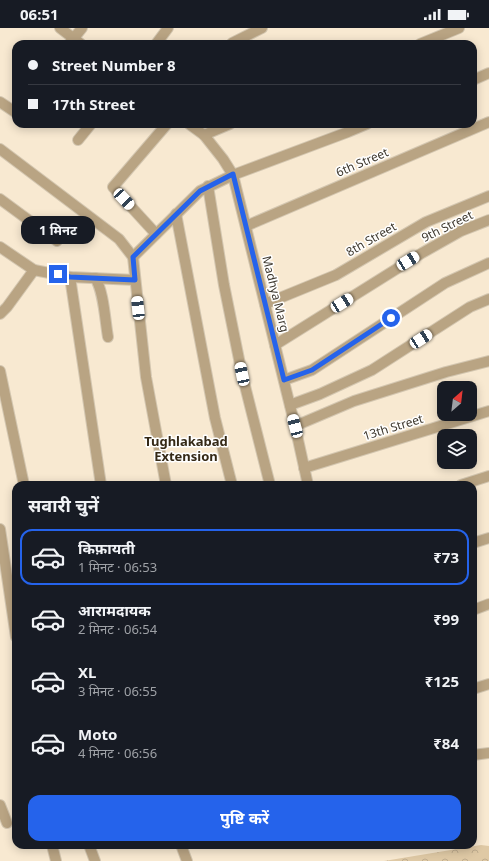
<!DOCTYPE html>
<html lang="hi">
<head>
<meta charset="utf-8">
<style>
  :root { --surface:#171b24; --page:#20242c; --text:#f1f3f6; --muted:#9ea1a6; --line:#363941; --accent:#2563eb }
  body { margin:0; font-family:"Noto Sans","Noto Sans Devanagari",sans-serif; background:var(--page); color:var(--text); height:100vh; display:flex; flex-direction:column; font-size:15px; white-space:nowrap }
  * { box-sizing:border-box; margin:0 }
  p { font-size:13px; color:var(--muted) }
  .icon { flex:none; width:22px; height:22px; fill:none; stroke:currentColor; stroke-width:2; stroke-linecap:round; stroke-linejoin:round }
  .map { position:relative; flex:1; overflow:hidden }
  .side { position:absolute; left:12px; top:453px; width:465px; height:368px; display:flex; flex-direction:column; background:var(--surface); border-radius:12px; box-shadow:0 2px 10px #0003 }
  .side>* { flex:none }
  .banner { position:absolute; left:12px; top:12px; width:465px; height:88px; border-radius:12px; box-shadow:0 2px 10px #0003; display:grid; align-content:center; height:88px; padding:0 16px; background:var(--surface) }
  .needle { width:26px; rotate:28deg }
  .tools { position:absolute; left:437px; top:353px; display:grid; gap:8px }
  .tools a { display:grid; place-items:center; width:40px; height:40px; border-radius:8px; background:var(--surface); box-shadow:0 2px 10px #0003; font-size:20px }
  .end { position:absolute; width:18px; height:18px; margin:-9px; border:5px solid #2563eb; background:#fff; box-shadow:0 0 0 2px #fff }
  .from { border-radius:50% }
  .bubble { position:absolute; height:28px; border-radius:12px; background:var(--surface); box-shadow:0 2px 10px #0003; font-size:13px; font-weight:700; line-height:28px; text-align:center }
  .car { position:absolute; width:12px; height:24px; margin:-12px -6px; border-radius:5px; box-shadow:0 0 3px 1px #0007; background:linear-gradient(#fff 24%,#345 0 40%,#fff 0 76%,#345 0 86%,#fff 0) }
  .banner b { display:flex; align-items:center; gap:14px; height:38px; font-size:15px }
  .banner b+b { border-top:1px solid var(--line) }
  .banner i { width:10px; height:10px; background:var(--text) }
  ul { padding:0; list-style:none }
  li { display:flex; align-items:center; gap:12px; height:56px; margin:0 8px 6px; padding:0 8px; border:2px solid transparent; border-radius:12px }
  li div { flex:1 }
  li b { display:block; font-size:15px }
  li em { font-style:normal; font-weight:700 }
  li.selected { border-color:var(--accent) }
  li>.icon { width:36px; height:36px; stroke-width:1.5 }
  h2 { padding:0 16px; font-size:18px; line-height:48px }
  .action { display:flex; gap:8px; margin-top:auto; padding:8px 16px }
  .action a { flex:1; height:46px; border-radius:12px; background:var(--accent); color:#fff; font-size:16px; font-weight:700; line-height:46px; text-align:center }
  .status { display:flex; justify-content:space-between; align-items:center; height:28px; padding:0 20px; background:var(--surface); direction:ltr }
  .status svg { height:11px; fill:currentColor }
  .map>svg:first-child { display:block }
  .forest { fill:url(#forest-crowns) }
  .lines { fill:none; stroke-linecap:round; stroke-linejoin:round }
  .minor-casing { stroke:#d3c6b0; stroke-width:12 }
  .minor { stroke:#b9a483; stroke-width:10 }
  .route { stroke:#2563eb; stroke-width:5 }
  .labels { text-anchor:middle; dominant-baseline:central; stroke-width:3; stroke-linejoin:round; paint-order:stroke }
  .street-label { font-size:12px; fill:#3e382e; stroke:#fff }
  .neighbourhood-label { font-size:13px; font-weight:bold; fill:#352916; stroke:#fff }
</style>
</head>
<body>
<div class="status"><b>06:51</b><svg viewBox="0 0 49 12"><path d="M0 12V9h3v3zM5 12V6h3v6zM10 12V3h3v9zM15 12V0h3v12zM26 1h20v11H26zM47 4h2v5h-2z"/></svg></div>
<div class="map">
<svg width="489" height="833" viewBox="0 0 489 833">
  <defs>
    <pattern id="forest-crowns" width="20" height="18" patternUnits="userSpaceOnUse"><rect width="20" height="18" fill="#dfc9a5"/><path d="M2 6a3 3 0 1 1 6 0M12 15a3 3 0 1 1 6 0" fill="none" stroke="#c0ad8e"/></pattern>
  </defs>
  <rect width="100%" height="100%" fill="#f8e9d1"/>
  <path class="forest" d="M481,817L489,818V833H384Z"/>
  <g class="lines">
    <defs>
      <g id="minor">
        <path d="M60,0L81,16"/>
        <path d="M232,15L262,0"/>
        <path d="M69,16L82,0"/>
        <path d="M156,16L168,0"/>
        <path d="M420,16L459,0"/>
        <path d="M473,52L489,45"/>
        <path d="M0,74L15,84L16,83"/>
        <path d="M189,96L204,107L223,131L233,147L295,398L308,457"/>
        <path d="M204,107L230,96"/>
        <path d="M78,112L91,96"/>
        <path d="M0,121L119,211L133,229L146,349L166,457"/>
        <path d="M208,158L224,257L242,346L270,457"/>
        <path d="M0,171L57,213"/>
        <path d="M176,186L215,390L232,457"/>
        <path d="M246,198L489,94"/>
        <path d="M156,206L113,159L167,96"/>
        <path d="M0,219L34,242L70,249L135,252"/>
        <path d="M133,229L200,163L233,147L348,104L367,96"/>
        <path d="M70,249L101,457"/>
        <path d="M95,250C104,263 105,293 108,309"/>
        <path d="M265,276L336,247L426,194L489,168"/>
        <path d="M0,286L7,279L34,242"/>
        <path d="M275,317L422,225L461,203L489,192"/>
        <path d="M0,343L24,457"/>
        <path d="M284,352L312,342L445,255L489,235"/>
        <path d="M290,377L320,366L372,342L470,279L489,271"/>
        <path d="M295,398L354,373L446,344L489,333"/>
        <path d="M304,440L489,383"/>
        <path d="M461,457L489,448"/>
        <path d="M0,501L16,609"/>
        <path d="M473,515L489,510"/>
        <path d="M473,582L489,576"/>
        <path d="M473,661L489,656"/>
        <path d="M473,727L489,725"/>
        <path d="M0,777L7,795"/>
        <path d="M52,817L56,833"/>
        <path d="M89,817L95,833"/>
        <path d="M181,817L187,833"/>
      </g>
    </defs>
    <use href="#minor" class="minor-casing"/>
    <use href="#minor" class="minor"/>
  </g>
  <g class="lines">
    <path class="route" d="M58,246L70,249L135,252L133,229L200,163L233,146L284,352L312,342L391,290"/>
  </g>
  <g class="labels">
    <g class="street-label">
      <text transform="translate(362 134) rotate(-23)">6th Street</text>
      <text transform="translate(447 198) rotate(-26)">9th Street</text>
      <text transform="translate(371 211) rotate(-30)">8th Street</text>
      <text transform="translate(276 266) rotate(76)">Madhya Marg</text>
      <text transform="translate(393 399) rotate(-17)">13th Street</text>
    </g>
    <g class="neighbourhood-label">
      <text x="186" y="413">Tughlakabad<tspan x="186" dy="15">Extension</tspan></text>
    </g>
  </g>
</svg>
<div class="tools">
<a><svg class="needle" viewBox="-14 -14 28 28"><path d="M0-13l5 13h-10z" fill="#e53935"/><path d="M0 13l5-13h-10z" fill="#9ea1a6"/></svg></a>
<a><svg class="icon" aria-label="layers" viewBox="0 0 24 24"><path d="M12 4l9 5-9 5-9-5zM3 14l9 5 9-5"/></svg></a>
</div>
<i class="end from" style="left:391px;top:290px"></i>
<i class="end" style="left:58px;top:246px"></i>
<div class="bubble" style="left:21px;top:188px;width:74px">1 मिनट</div>
<i class="car" style="left:124px;top:171px;rotate:137deg"></i>
<i class="car" style="left:408px;top:233px;rotate:58deg"></i>
<i class="car" style="left:342px;top:275px;rotate:58deg"></i>
<i class="car" style="left:138px;top:280px;rotate:354deg"></i>
<i class="car" style="left:421px;top:311px;rotate:57deg"></i>
<i class="car" style="left:242px;top:346px;rotate:348deg"></i>
<i class="car" style="left:295px;top:398px;rotate:345deg"></i>
<div class="banner">
<b><i class="from"></i>Street Number 8</b>
<b><i></i>17th Street</b>
</div>
<section class="side">
<h2>सवारी चुनें</h2>
<ul>
<li class="selected"><svg class="icon" aria-label="car" viewBox="0 0 24 24"><path d="M5 17H2v-5l4-1 3-4h7l3 4 3 1v5h-3M9 17h6M6 11h13"/><circle cx="7" cy="17" r="2"/><circle cx="17" cy="17" r="2"/></svg><div><b>किफ़ायती</b><p>1 मिनट · 06:53</p></div><em>₹73</em></li>
<li><svg class="icon" aria-label="car" viewBox="0 0 24 24"><path d="M5 17H2v-5l4-1 3-4h7l3 4 3 1v5h-3M9 17h6M6 11h13"/><circle cx="7" cy="17" r="2"/><circle cx="17" cy="17" r="2"/></svg><div><b>आरामदायक</b><p>2 मिनट · 06:54</p></div><em>₹99</em></li>
<li><svg class="icon" aria-label="car" viewBox="0 0 24 24"><path d="M5 17H2v-5l4-1 3-4h7l3 4 3 1v5h-3M9 17h6M6 11h13"/><circle cx="7" cy="17" r="2"/><circle cx="17" cy="17" r="2"/></svg><div><b>XL</b><p>3 मिनट · 06:55</p></div><em>₹125</em></li>
<li><svg class="icon" aria-label="car" viewBox="0 0 24 24"><path d="M5 17H2v-5l4-1 3-4h7l3 4 3 1v5h-3M9 17h6M6 11h13"/><circle cx="7" cy="17" r="2"/><circle cx="17" cy="17" r="2"/></svg><div><b>Moto</b><p>4 मिनट · 06:56</p></div><em>₹84</em></li>
</ul>
<div class="action"><a>पुष्टि करें</a></div>
</section>
</div>
</body>
</html>
